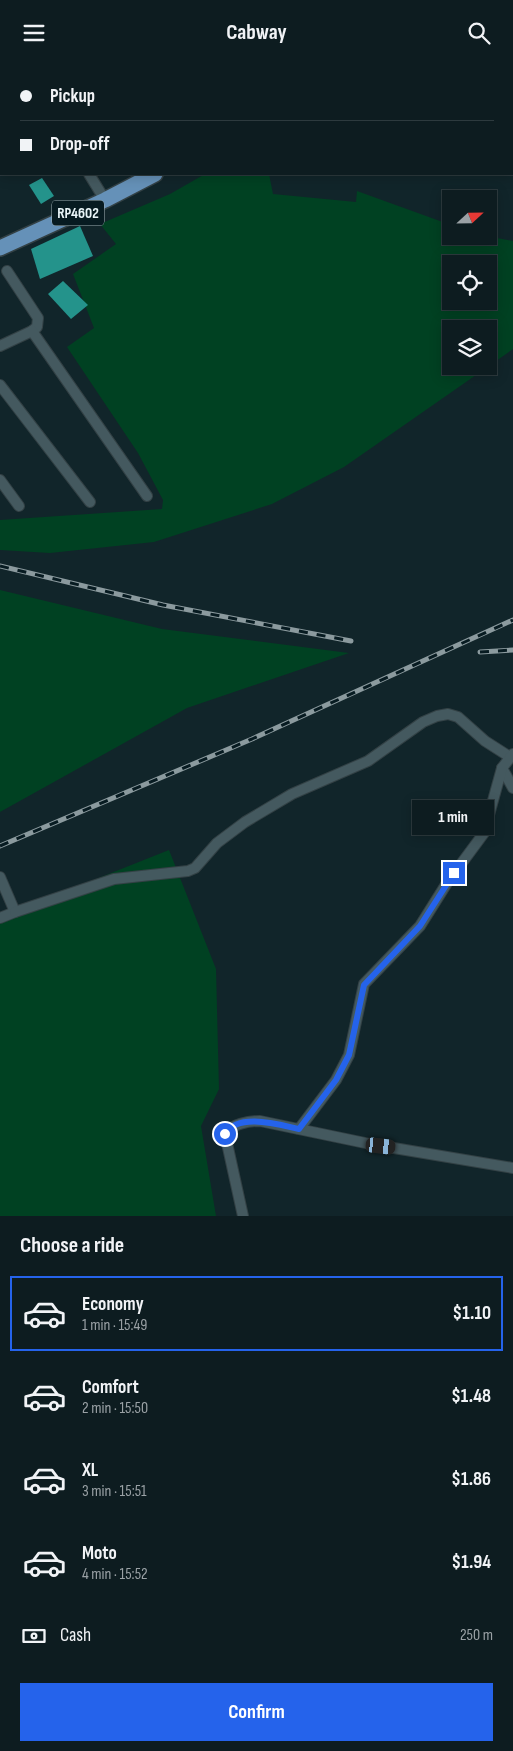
<!DOCTYPE html>
<html lang="en">
<head>
<meta charset="utf-8">
<style>
  :root { --surface:#0d1c20; --page:#1b292d; --text:#f1f3f6; --muted:#9aa1a5; --line:#2d3a3e; --accent:#2563eb }
  body { margin:0; font-family:"Sofia Sans Condensed",sans-serif; background:var(--page); color:var(--text); height:100vh; display:flex; flex-direction:column; font-size:19px; white-space:nowrap }
  * { box-sizing:border-box; margin:0 }
  p { font-size:16px; color:var(--muted) }
  .icon { flex:none; width:28px; height:28px; fill:none; stroke:currentColor; stroke-width:2; stroke-linecap:round; stroke-linejoin:round }
  .map { position:relative; height:1151px; overflow:hidden }
  .panel { display:flex; flex-direction:column; background:var(--surface); flex:1 }
  .panel>* { flex:none }
  .hud { position:absolute; left:0px; top:0px; width:514px; height:110px; box-shadow:0 2px 12px #0003,0 0 0 1px var(--line); display:grid; align-content:center; height:110px; padding:0 20px; background:var(--surface) }
  .needle { width:32px; rotate:68deg }
  .fabs { position:absolute; left:442px; top:125px; display:grid; gap:10px }
  .fabs a { display:grid; place-items:center; width:55px; height:55px; border-radius:0px; background:var(--surface); box-shadow:0 2px 12px #0003,0 0 0 1px var(--line); font-size:25px }
  .end { position:absolute; width:22px; height:22px; margin:-11px; border:6px solid #2563eb; background:#fff; box-shadow:0 0 0 2px #fff }
  .from { border-radius:50% }
  .bubble { position:absolute; height:35px; border-radius:0px; background:var(--surface); box-shadow:0 2px 12px #0003,0 0 0 1px var(--line); font-size:16px; font-weight:700; line-height:35px; text-align:center }
  .car { position:absolute; width:15px; height:30px; margin:-15px -8px; border-radius:6px; box-shadow:0 0 4px 1px #0007; background:linear-gradient(#222 24%,#8ab4d8 0 40%,#222 0 76%,#8ab4d8 0 86%,#222 0) }
  .hud b { display:flex; align-items:center; gap:18px; height:48px; font-size:19px }
  .hud b+b { border-top:1px solid var(--line) }
  .hud i { width:12px; height:12px; background:var(--text) }
  ul { padding:0; list-style:none }
  li { display:flex; align-items:center; gap:15px; height:75px; margin:0 10px 8px; padding:0 10px; border:2px solid transparent; border-radius:0px }
  li div { flex:1 }
  li b { display:block; font-size:19px }
  li em { font-style:normal; font-weight:700 }
  li.current { border-color:var(--accent) }
  li>.icon { width:45px; height:45px; stroke-width:1.5 }
  h2 { padding:0 20px; font-size:22px; line-height:60px }
  .pay { display:flex; align-items:center; gap:12px; height:55px; padding:0 20px; font-size:19px }
  .pay p { margin-inline-start:auto }
  .action { display:flex; gap:10px; margin-top:auto; padding:10px 20px }
  .action a { flex:1; height:58px; border-radius:0px; background:var(--accent); color:#fff; font-size:20px; font-weight:700; line-height:58px; text-align:center }
  header { display:flex; justify-content:space-between; align-items:center; height:65px; padding:0 20px; background:var(--surface); font-size:22px; font-weight:700 }
  .map>svg:first-child { display:block }
  .green { fill:#004122; fill-rule:evenodd }
  .building { fill:#24938b }
  .lines { fill:none; stroke-linecap:round; stroke-linejoin:round }
  .street-casing { stroke:#334145; stroke-width:12 }
  .primary-casing { stroke:#334145; stroke-width:18 }
  .street { stroke:#44595f; stroke-width:10 }
  .primary { stroke:#6591b8; stroke-width:15 }
  .rail-casing { stroke:#8b9a9e; stroke-width:5 }
  .rail { stroke:#071b21; stroke-width:3; stroke-dasharray:9; stroke-linecap:butt }
  .route { stroke:#2563eb; stroke-width:6 }
  .labels { text-anchor:middle; dominant-baseline:central; stroke-width:5; stroke-linejoin:round; paint-order:stroke }
  .shield { fill:#071b21; stroke:#a5b4b8; stroke-width:1 }
  .shield-label { font-size:15px; font-weight:bold; fill:#e9f5f8 }
</style>
</head>
<body>
<header><svg class="icon" aria-label="menu" viewBox="0 0 24 24"><path d="M4 6h16M4 12h16M4 18h16"/></svg>Cabway<svg class="icon" aria-label="search" viewBox="0 0 24 24"><circle cx="10" cy="10" r="6"/><path d="M15 15l6 6"/></svg></header>
<div class="map">
<svg width="513" height="1151" viewBox="0 0 513 1151">
  <rect width="100%" height="100%" fill="#11252a"/>
  <g class="green">
    <path d="M205,109H269L273,129L356,137L357,126L451,160V171H487L513,176V284L489,301V264H451V301H489L344,402L272,439L154,477L50,488L0,485V455L162,444L163,435L138,388L67,282L94,263L73,209L116,179L100,159L170,129ZM451,199H489V236H451Z"/>
    <path d="M0,525L162,564L349,588L187,643L0,747Z"/>
    <path d="M169,785L216,904L219,1024L201,1061L216,1151H0V848L13,847Z"/>
  </g>
  <g class="building">
    <path d="M42,113L54,131L41,139L29,120Z"/>
    <path d="M80,161L93,191L40,214L31,184Z"/>
    <path d="M63,216L88,240L71,254L48,229Z"/>
  </g>
  <g class="lines">
    <defs>
      <g id="street">
        <path d="M184,0V1"/>
        <path d="M341,0V1"/>
        <path d="M65,1L67,0"/>
        <path d="M0,29L1,28"/>
        <path d="M89,109L105,135"/>
        <path d="M7,206L38,253L37,262L32,266"/>
        <path d="M0,281L32,266L147,431"/>
        <path d="M0,320L90,437"/>
        <path d="M0,415L19,441"/>
        <path d="M502,703L513,723"/>
        <path d="M0,812L15,847L0,853"/>
        <path d="M15,847L114,814L188,806L195,803L217,778L245,757L292,729L368,696L423,657L437,651L448,649L458,652L485,676L510,692"/>
        <path d="M299,1064L336,1015L349,990L364,919L420,861L447,818L484,768L502,703L513,689"/>
        <path d="M243,1151L225,1069C231,1059 249,1056 260,1056L370,1079L513,1103"/>
      </g>
      <g id="primary">
        <path d="M439,1L446,0"/>
        <path d="M0,183L105,135L155,109"/>
      </g>
    </defs>
    <use href="#street" class="street-casing"/>
    <use href="#primary" class="primary-casing"/>
    <use href="#street" class="street"/>
    <use href="#primary" class="primary"/>
    <defs>
      <g id="rail">
        <path d="M0,501L163,540L351,576"/>
        <path d="M480,587L513,585"/>
        <path d="M0,781L252,674L513,555"/>
      </g>
    </defs>
    <use href="#rail" class="rail-casing"/>
    <use href="#rail" class="rail"/>
  </g>
  <g class="lines">
    <path class="route" d="M225,1069C238,1047 280,1060 299,1064L336,1015L349,990L364,920L420,861L454,808"/>
  </g>
  <g class="labels">
    <rect class="shield" x="52" y="135.5" width="52" height="25" rx="4"/>
    <g class="shield-label">
      <text x="78" y="148">RP4602</text>
    </g>
  </g>
</svg>
<div class="fabs">
<a><svg class="needle" viewBox="-14 -14 28 28"><path d="M0-13l5 13h-10z" fill="#e53935"/><path d="M0 13l5-13h-10z" fill="#9aa1a5"/></svg></a>
<a><svg class="icon" aria-label="locate" viewBox="0 0 24 24"><circle cx="12" cy="12" r="6"/><path d="M12 2v4M12 18v4M2 12h4M18 12h4"/></svg></a>
<a><svg class="icon" aria-label="layers" viewBox="0 0 24 24"><path d="M12 4l9 5-9 5-9-5zM3 14l9 5 9-5"/></svg></a>
</div>
<i class="end from" style="left:225px;top:1069px"></i>
<i class="end" style="left:454px;top:808px"></i>
<div class="bubble" style="left:412px;top:735px;width:82px">1 min</div>
<i class="car" style="left:381px;top:1081px;rotate:96deg"></i>
<div class="hud">
<b><i class="from"></i>Pickup</b>
<b><i></i>Drop-off</b>
</div>
</div>
<section class="panel">
<h2>Choose a ride</h2>
<ul>
<li class="current"><svg class="icon" aria-label="car" viewBox="0 0 24 24"><path d="M5 17H2v-5l4-1 3-4h7l3 4 3 1v5h-3M9 17h6M6 11h13"/><circle cx="7" cy="17" r="2"/><circle cx="17" cy="17" r="2"/></svg><div><b>Economy</b><p>1 min · 15:49</p></div><em>$1.10</em></li>
<li><svg class="icon" aria-label="car" viewBox="0 0 24 24"><path d="M5 17H2v-5l4-1 3-4h7l3 4 3 1v5h-3M9 17h6M6 11h13"/><circle cx="7" cy="17" r="2"/><circle cx="17" cy="17" r="2"/></svg><div><b>Comfort</b><p>2 min · 15:50</p></div><em>$1.48</em></li>
<li><svg class="icon" aria-label="car" viewBox="0 0 24 24"><path d="M5 17H2v-5l4-1 3-4h7l3 4 3 1v5h-3M9 17h6M6 11h13"/><circle cx="7" cy="17" r="2"/><circle cx="17" cy="17" r="2"/></svg><div><b>XL</b><p>3 min · 15:51</p></div><em>$1.86</em></li>
<li><svg class="icon" aria-label="car" viewBox="0 0 24 24"><path d="M5 17H2v-5l4-1 3-4h7l3 4 3 1v5h-3M9 17h6M6 11h13"/><circle cx="7" cy="17" r="2"/><circle cx="17" cy="17" r="2"/></svg><div><b>Moto</b><p>4 min · 15:52</p></div><em>$1.94</em></li>
</ul>
<div class="pay"><svg class="icon" aria-label="cash" viewBox="0 0 24 24"><path d="M3 7h18v10H3z"/><circle cx="12" cy="12" r="2"/></svg>Cash<p>250 m</p></div>
<div class="action"><a>Confirm</a></div>
</section>
</body>
</html>
